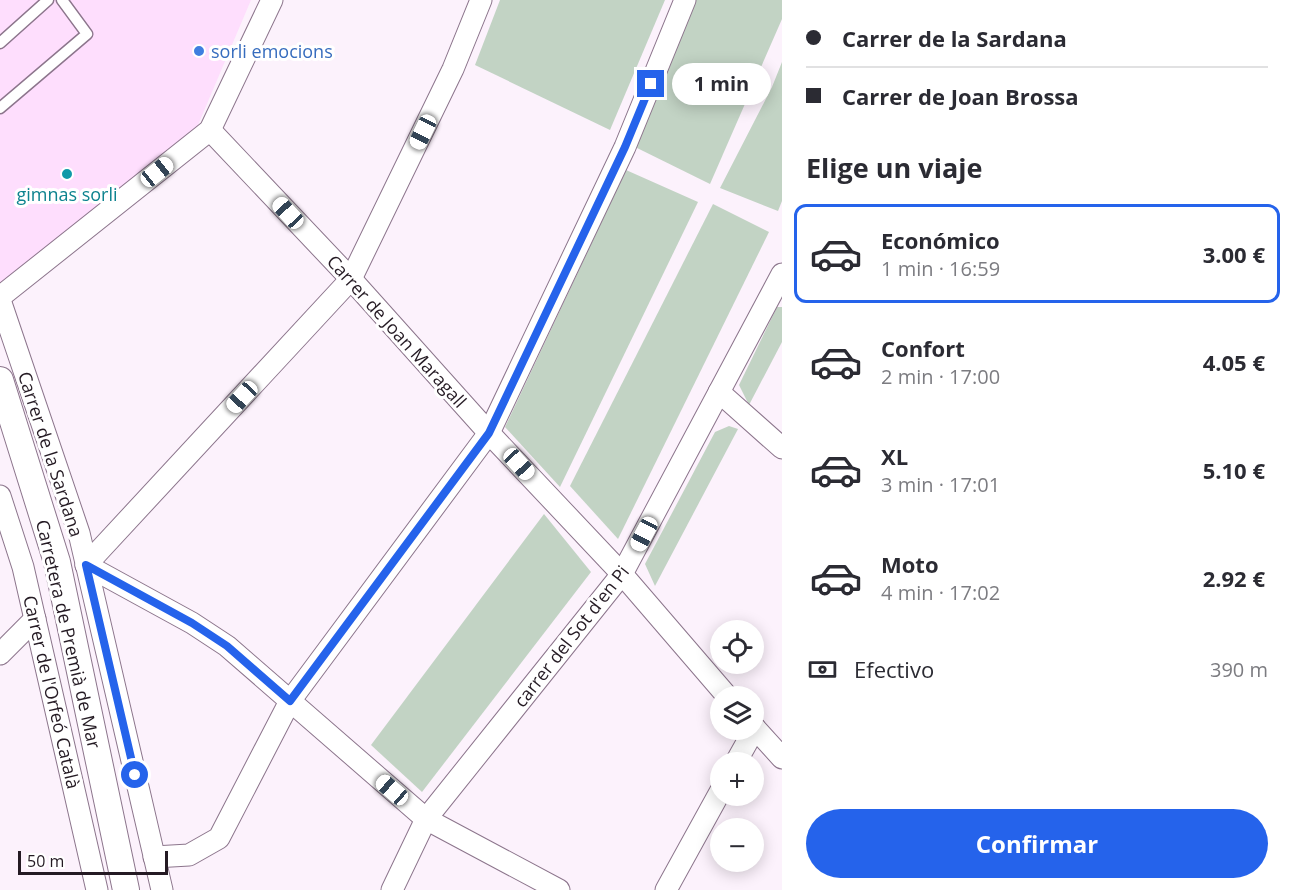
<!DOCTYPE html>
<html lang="es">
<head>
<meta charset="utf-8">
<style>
  :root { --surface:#fff; --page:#f2f2f3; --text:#2b2b33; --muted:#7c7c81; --line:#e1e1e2; --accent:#2563eb }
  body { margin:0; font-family:"Open Sans",sans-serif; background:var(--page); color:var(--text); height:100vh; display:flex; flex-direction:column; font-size:22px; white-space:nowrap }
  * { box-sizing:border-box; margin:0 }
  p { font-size:20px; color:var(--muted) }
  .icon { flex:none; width:33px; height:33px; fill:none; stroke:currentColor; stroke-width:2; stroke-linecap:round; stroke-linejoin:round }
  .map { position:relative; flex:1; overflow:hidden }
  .sheet { display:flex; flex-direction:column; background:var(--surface); width:510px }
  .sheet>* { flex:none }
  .hud { display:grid; align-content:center; height:132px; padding:0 24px; background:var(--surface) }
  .tools { position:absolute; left:710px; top:620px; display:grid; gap:12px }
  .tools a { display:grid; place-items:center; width:54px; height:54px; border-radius:50%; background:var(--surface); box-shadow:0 3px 15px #0003; font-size:30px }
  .scale { position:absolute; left:18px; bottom:15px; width:150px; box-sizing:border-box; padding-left:6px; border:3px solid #241a23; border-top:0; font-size:16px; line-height:21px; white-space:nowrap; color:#241a23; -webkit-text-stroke:4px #fff; paint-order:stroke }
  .end { position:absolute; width:27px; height:27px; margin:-14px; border:8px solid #2563eb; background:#fff; box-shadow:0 0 0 3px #fff }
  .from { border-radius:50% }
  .bubble { position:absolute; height:42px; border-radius:21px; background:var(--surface); box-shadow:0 3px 15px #0003; font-size:20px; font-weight:700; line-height:42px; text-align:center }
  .car { position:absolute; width:18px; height:36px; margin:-18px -9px; border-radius:8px; box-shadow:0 0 4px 2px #0007; background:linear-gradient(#fff 24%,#345 0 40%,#fff 0 76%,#345 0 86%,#fff 0) }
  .hud b { display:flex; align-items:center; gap:21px; height:57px; font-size:22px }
  .hud b+b { border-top:2px solid var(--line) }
  .hud i { width:15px; height:15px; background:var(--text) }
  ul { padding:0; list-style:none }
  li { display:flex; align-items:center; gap:18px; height:99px; margin:0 12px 9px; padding:0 12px; border:3px solid transparent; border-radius:12px }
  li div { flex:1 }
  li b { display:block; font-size:22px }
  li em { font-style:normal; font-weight:700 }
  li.on { border-color:var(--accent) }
  li>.icon { width:54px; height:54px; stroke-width:1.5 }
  h2 { padding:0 24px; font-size:27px; line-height:72px }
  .pay { display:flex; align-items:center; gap:15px; height:66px; padding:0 24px; font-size:22px }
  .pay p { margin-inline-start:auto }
  .primary-button { display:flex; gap:12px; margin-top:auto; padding:12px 24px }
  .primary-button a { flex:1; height:69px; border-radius:36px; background:var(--accent); color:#fff; font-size:24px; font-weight:700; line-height:69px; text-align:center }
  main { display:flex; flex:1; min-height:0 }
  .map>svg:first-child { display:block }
  .built { fill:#fedefd }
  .green { fill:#c2d3c4 }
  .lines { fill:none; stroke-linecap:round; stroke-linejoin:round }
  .service-casing { stroke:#8c758c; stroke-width:13 }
  .minor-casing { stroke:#8c758c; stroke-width:23 }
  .tertiary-casing { stroke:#8c758c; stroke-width:28 }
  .service { stroke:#fff; stroke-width:10 }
  .minor { stroke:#fff; stroke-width:21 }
  .tertiary { stroke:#fff; stroke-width:26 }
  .route { stroke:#2563eb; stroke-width:8 }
  .shop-dot { fill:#3f7fe0; stroke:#fff; stroke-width:2 }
  .culture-dot { fill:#0f9aa8; stroke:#fff; stroke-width:2 }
  .labels { text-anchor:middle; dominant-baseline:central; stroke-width:6; stroke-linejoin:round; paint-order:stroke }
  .shop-label { font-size:18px; fill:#366cbe; stroke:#fff; text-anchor:start }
  .culture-label { font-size:18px; fill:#0d838f; stroke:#fff }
  .street-label { font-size:18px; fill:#241a23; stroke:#fff }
</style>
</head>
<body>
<main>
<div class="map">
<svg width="782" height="890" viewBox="0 0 782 890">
  <rect width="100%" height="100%" fill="#fcf2fc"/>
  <path class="built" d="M0,0H251L198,125L0,285Z"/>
  <g class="green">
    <path d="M500,0H665L610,130L475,65Z"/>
    <path d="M696,0H782V19L710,184L633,146Z"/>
    <path d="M782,62V201L778,211L720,188L772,87Z"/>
    <path d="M626,170L698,202L560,487L505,427Z"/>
    <path d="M713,204L769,232L618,539L570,486Z"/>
    <path d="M777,307H782V342L749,405L739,385Z"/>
    <path d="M729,426L738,429L655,586L645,564L715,432Z"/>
    <path d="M544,514L591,572L422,792L371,745Z"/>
  </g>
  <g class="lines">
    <defs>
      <g id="service">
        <path d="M0,43L48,0"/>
        <path d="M0,108L87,34L62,0"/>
      </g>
      <g id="minor">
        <path d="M210,130L351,279L489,433L622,574L727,696"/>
        <path d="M0,297L210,130L272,0"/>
        <path d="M0,300L79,533L162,890"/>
        <path d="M719,392L782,448"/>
        <path d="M0,496L23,567L97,890"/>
        <path d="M86,565L351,279L453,69L481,0"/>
        <path d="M86,565L192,623L227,646L426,819L559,890"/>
        <path d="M0,654L35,619"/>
        <path d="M753,726L782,758"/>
        <path d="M736,762L755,728"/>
        <path d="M154,857L189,855L219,838L290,701L489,433L625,147L685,0"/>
        <path d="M392,890L426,819L622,574L782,274"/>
        <path d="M666,890L720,792"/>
      </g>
      <path id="tertiary" d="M0,380L57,562L126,890"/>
    </defs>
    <use href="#service" class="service-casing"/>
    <use href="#minor" class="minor-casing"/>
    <use href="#tertiary" class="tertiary-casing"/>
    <use href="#service" class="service"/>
    <use href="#minor" class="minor"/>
    <use href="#tertiary" class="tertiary"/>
  </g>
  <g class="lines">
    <path class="route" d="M135,775L86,565L192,623L227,646L290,701L489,433L625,147L651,84"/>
  </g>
  <circle class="shop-dot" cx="199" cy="51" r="6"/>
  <circle class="culture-dot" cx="67" cy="174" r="6"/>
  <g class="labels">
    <g class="shop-label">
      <text x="211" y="51">sorli emocions</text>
    </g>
    <g class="culture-label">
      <text x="67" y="194">gimnas sorli</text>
    </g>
    <g class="street-label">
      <text transform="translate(397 331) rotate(48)">Carrer de Joan Maragall</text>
      <text transform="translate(51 454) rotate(72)">Carrer de la Sardana</text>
      <text transform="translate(69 634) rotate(77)">Carretera de Premià de Mar</text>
      <text transform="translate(571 636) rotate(-52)">carrer del Sot d'en Pi</text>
      <text transform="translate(52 692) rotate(77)">Carrer de l'Orfeó Català</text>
    </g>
  </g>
</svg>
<div class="tools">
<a><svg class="icon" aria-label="locate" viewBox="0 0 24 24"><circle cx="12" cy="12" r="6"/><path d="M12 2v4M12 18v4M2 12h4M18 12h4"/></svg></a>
<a><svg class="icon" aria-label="layers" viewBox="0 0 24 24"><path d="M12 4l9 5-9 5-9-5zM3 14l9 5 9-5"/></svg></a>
<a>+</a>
<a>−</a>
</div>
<div class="scale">50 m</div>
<i class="end from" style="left:135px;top:775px"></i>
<i class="end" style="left:651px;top:84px"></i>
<div class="bubble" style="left:672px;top:63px;width:99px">1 min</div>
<i class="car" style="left:423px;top:132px;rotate:206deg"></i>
<i class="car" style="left:157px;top:172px;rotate:51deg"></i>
<i class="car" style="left:288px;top:213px;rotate:317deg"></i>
<i class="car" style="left:242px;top:397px;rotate:223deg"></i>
<i class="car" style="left:519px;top:464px;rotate:137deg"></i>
<i class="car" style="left:644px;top:534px;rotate:208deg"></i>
<i class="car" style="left:392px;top:790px;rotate:311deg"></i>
</div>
<section class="sheet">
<div class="hud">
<b><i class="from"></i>Carrer de la Sardana</b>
<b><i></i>Carrer de Joan Brossa</b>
</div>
<h2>Elige un viaje</h2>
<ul>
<li class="on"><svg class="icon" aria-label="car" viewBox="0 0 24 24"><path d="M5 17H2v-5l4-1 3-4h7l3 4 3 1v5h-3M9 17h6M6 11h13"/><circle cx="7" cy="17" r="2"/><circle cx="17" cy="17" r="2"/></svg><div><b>Económico</b><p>1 min · 16:59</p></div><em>3.00 €</em></li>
<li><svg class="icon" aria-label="car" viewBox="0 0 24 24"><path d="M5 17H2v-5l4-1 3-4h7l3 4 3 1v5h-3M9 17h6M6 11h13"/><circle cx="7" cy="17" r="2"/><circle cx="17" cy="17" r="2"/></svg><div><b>Confort</b><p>2 min · 17:00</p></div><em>4.05 €</em></li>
<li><svg class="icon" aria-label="car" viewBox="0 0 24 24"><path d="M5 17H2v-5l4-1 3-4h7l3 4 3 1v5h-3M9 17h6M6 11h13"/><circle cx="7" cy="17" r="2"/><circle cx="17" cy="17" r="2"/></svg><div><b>XL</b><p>3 min · 17:01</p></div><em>5.10 €</em></li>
<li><svg class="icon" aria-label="car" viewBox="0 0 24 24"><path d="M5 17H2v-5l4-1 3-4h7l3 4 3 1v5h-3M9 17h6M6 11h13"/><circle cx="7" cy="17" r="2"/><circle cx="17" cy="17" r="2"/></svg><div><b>Moto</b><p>4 min · 17:02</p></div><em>2.92 €</em></li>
</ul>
<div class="pay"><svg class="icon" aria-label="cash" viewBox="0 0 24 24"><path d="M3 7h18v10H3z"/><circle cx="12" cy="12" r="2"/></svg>Efectivo<p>390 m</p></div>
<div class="primary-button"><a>Confirmar</a></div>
</section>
</main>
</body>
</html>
